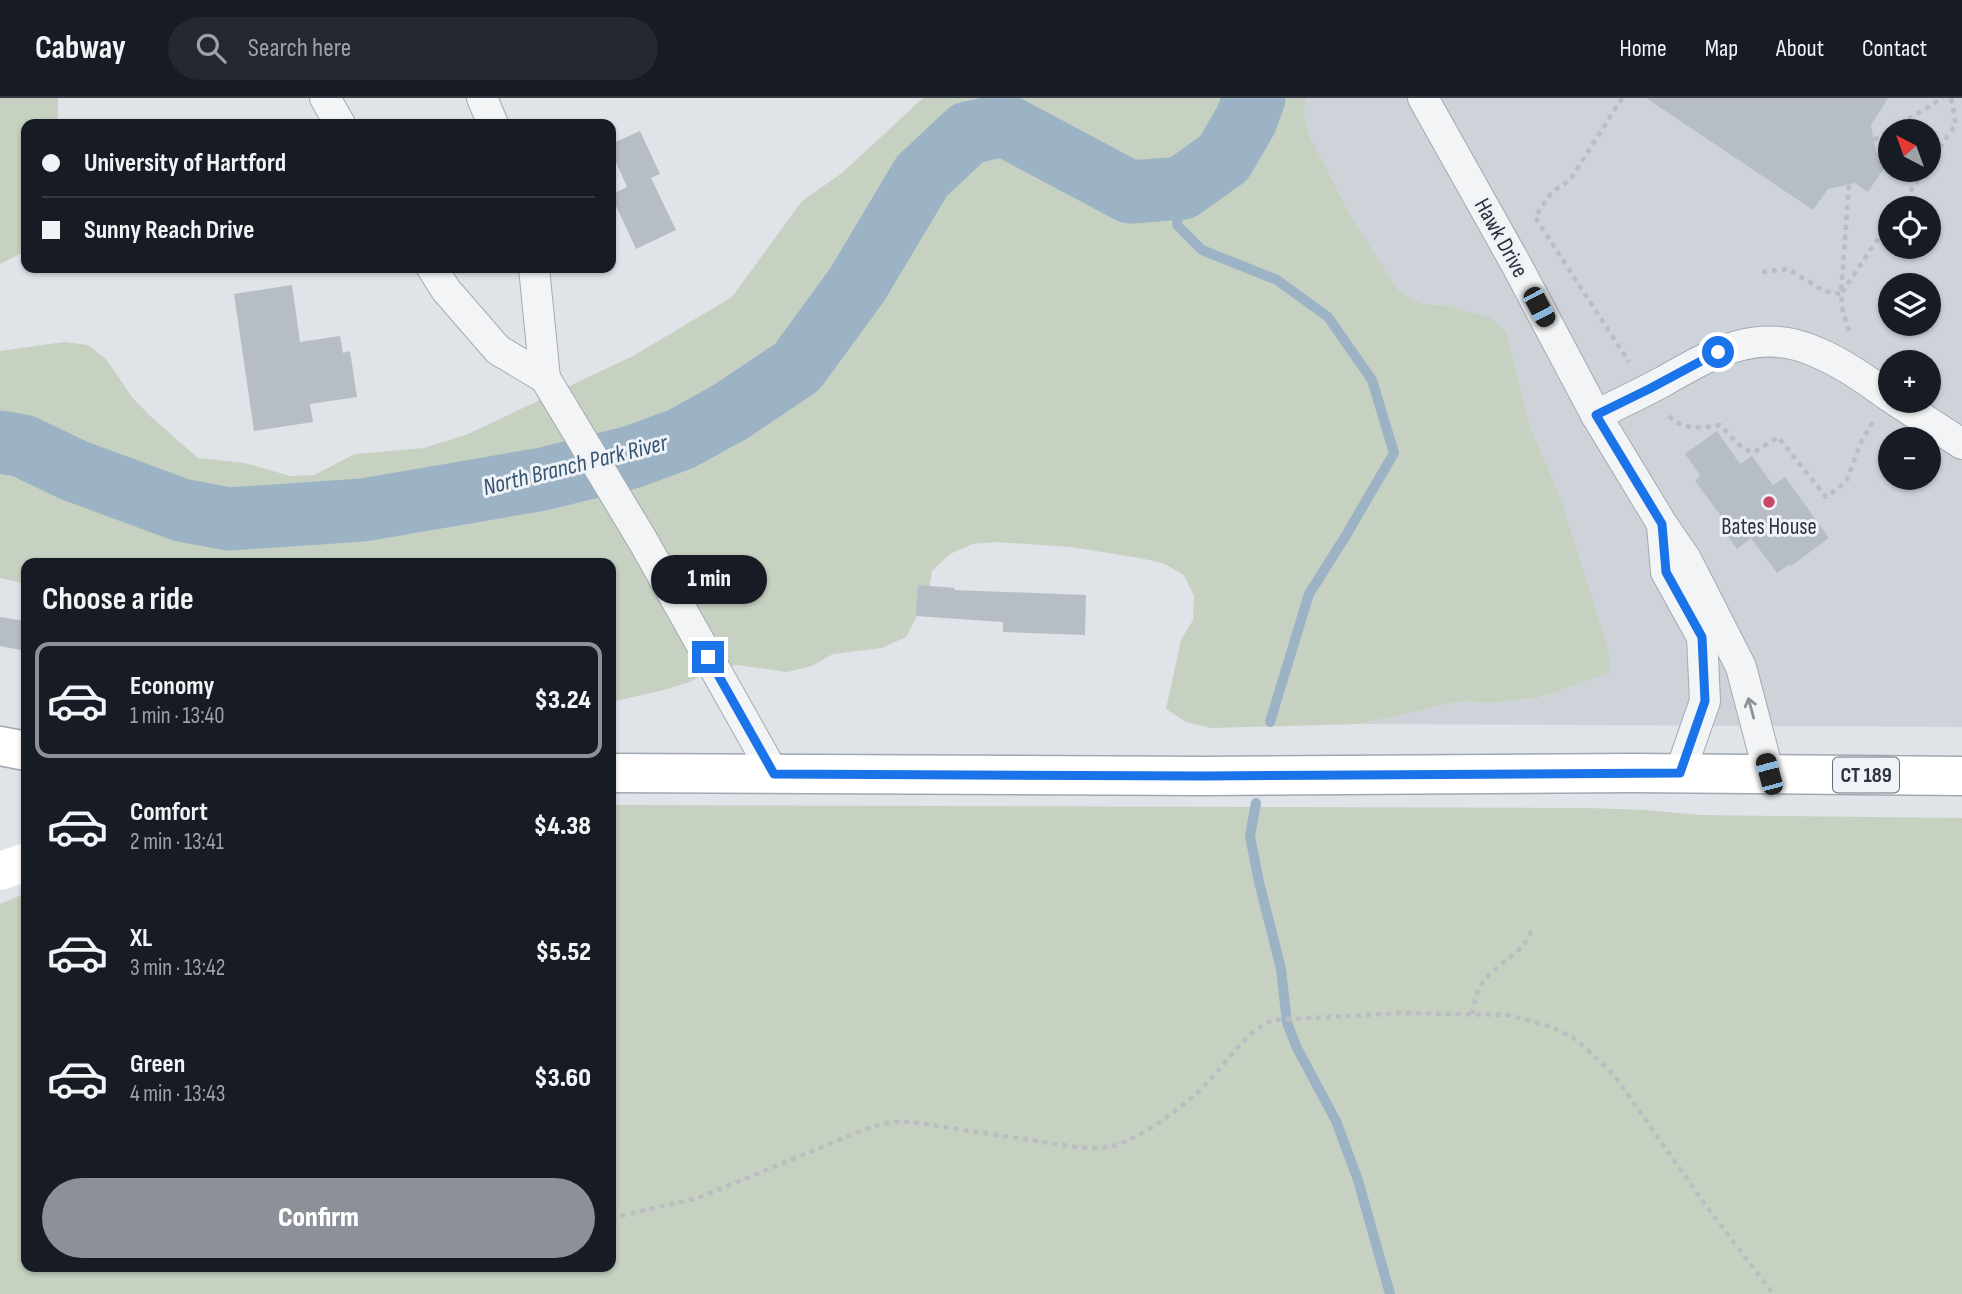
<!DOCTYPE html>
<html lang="en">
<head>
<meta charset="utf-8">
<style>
  :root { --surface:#171b24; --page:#242831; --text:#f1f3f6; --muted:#9ea1a6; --line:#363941; --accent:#8c9099 }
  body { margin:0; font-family:"Sofia Sans Condensed",sans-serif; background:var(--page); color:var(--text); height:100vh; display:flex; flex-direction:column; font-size:26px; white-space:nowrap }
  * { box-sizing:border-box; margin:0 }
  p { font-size:23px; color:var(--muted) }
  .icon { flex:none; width:38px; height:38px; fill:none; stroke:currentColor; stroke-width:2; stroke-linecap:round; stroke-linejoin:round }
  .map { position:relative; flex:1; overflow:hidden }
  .panel { position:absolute; left:21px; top:460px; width:595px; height:714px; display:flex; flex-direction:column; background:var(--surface); border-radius:14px; box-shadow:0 2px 5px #0004 }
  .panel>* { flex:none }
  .banner { position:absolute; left:21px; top:21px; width:595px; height:154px; border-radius:14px; box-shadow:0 2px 5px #0004; display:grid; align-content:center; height:154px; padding:0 21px; background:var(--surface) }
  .needle { width:46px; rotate:319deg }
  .fabs { position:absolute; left:1878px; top:21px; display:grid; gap:14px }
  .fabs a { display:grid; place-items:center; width:63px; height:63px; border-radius:50%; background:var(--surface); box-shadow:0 2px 5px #0004; font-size:35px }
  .end { position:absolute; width:32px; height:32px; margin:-16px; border:9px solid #1a73e8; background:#fff; box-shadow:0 0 0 4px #fff }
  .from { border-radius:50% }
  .bubble { position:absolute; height:49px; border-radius:24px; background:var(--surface); box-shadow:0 2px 5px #0004; font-size:23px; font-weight:800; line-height:49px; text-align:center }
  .car { position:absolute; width:21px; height:42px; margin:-21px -10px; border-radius:9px; box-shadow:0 0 5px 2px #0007; background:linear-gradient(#222 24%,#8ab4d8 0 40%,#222 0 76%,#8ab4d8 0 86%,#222 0) }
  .banner b { display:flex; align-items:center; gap:24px; height:66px; font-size:26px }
  .banner b+b { border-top:2px solid var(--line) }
  .banner i { width:18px; height:18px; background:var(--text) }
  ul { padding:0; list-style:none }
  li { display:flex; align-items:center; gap:21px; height:116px; margin:0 14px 10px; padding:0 7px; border:4px solid transparent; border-radius:14px }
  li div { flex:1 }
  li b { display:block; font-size:26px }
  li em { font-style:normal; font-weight:800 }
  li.active { border-color:var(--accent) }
  li>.icon { width:63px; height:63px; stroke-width:1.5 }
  h2 { padding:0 21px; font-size:32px; line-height:84px }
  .button { display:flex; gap:14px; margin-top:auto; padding:14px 21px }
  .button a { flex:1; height:80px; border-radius:42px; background:var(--accent); color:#fff; font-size:28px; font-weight:800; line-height:80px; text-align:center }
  header { display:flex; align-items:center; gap:42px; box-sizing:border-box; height:98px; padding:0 35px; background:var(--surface); border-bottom:2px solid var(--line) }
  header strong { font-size:33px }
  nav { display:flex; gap:38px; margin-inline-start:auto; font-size:24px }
  .search { width:490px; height:63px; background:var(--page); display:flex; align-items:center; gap:18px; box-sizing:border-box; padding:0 24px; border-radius:38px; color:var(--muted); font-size:26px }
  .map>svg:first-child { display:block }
  .built { fill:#ced3da; fill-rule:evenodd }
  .green { fill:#c6d1c1 }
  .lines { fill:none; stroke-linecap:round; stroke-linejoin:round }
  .stream { stroke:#9cb3c6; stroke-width:10 }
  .river { stroke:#9cb3c6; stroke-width:63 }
  .building { fill:#b7bdc5 }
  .minor-casing { stroke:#a5aab2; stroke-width:32 }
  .primary-casing { stroke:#a0a8b3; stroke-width:41 }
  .path { stroke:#babec2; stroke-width:4.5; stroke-dasharray:5 5; stroke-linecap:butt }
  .minor { stroke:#f2f4f6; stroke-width:30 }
  .secondary { stroke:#fff; stroke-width:38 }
  .primary { stroke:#fff; stroke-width:38 }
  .oneway { stroke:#8e939a }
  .route { stroke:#1a73e8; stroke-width:9 }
  .poi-dot { fill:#c74a64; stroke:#eff2f6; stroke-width:2.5 }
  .labels { text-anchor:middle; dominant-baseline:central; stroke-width:6; stroke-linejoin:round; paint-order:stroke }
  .shield { fill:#eff2f6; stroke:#646c75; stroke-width:2 }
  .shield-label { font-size:21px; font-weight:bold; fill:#29323e }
  .street-label { font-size:23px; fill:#29323e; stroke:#eff2f6 }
  .poi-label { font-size:23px; fill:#29323e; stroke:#eff2f6 }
  .water-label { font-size:24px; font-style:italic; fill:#355370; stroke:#eff2f6 }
</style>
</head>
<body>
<header>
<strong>Cabway</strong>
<div class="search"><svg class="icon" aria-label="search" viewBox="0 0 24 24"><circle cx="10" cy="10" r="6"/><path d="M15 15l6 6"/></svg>Search here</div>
<nav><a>Home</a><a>Map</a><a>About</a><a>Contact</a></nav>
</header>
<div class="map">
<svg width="1962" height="1196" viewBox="0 0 1962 1196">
  <rect width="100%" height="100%" fill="#e0e3e8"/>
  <path class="built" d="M1306,0H1962V629L1360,626L1462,603L1489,605L1539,600L1609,575L1558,393L1530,329L1507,236L1445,207L1422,206L1400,194L1352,120L1309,37L1304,13ZM1890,33H1928V72H1890ZM1890,110H1928V149H1890ZM1890,187H1928V226H1890ZM1890,264H1928V303H1890ZM1890,341H1928V380H1890Z"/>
  <g class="green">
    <path d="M0,0H58V26H26V153L0,166Z"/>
    <path d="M923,0H1306L1304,13L1309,37L1352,120L1400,194L1422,206L1445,207L1491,220L1507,236L1530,329L1558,393L1608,550L1610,575L1538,600L1489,605L1462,603L1360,626L1211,630L1186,624L1166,611L1181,542L1193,522L1194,498L1184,477L1163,465L1139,460L1071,449L997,444L972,446L950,456L932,473L928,497L906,539L882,550L833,556L812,568L787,574L738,567L713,570L692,583L668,591L611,604V466H26V486L0,480V253L64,244L88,247L106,261L132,299L148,316L198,360L245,365L290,378L314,377L355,356L424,350L468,336L633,258L732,199L802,103L842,75Z"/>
    <path d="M611,707L1588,710L1645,712L1699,717L1962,720V1196H0V806L26,795V1169H611Z"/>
  </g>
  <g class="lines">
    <g class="stream">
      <path d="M1182,90L1177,127L1202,152L1277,182L1328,219L1372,282L1394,355L1345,439L1309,496L1270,624"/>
      <path d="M1256,705L1250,738L1259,784L1281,871L1287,925L1297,950L1336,1023L1358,1082L1390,1196"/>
    </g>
    <path class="river" d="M0,344L23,348L73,372L181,412L229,421L363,412L543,381L632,359L681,341L730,314L797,269L857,187L922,78L968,35L1004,27L1130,94L1182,90L1224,60L1246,22L1254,0"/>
  </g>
  <g class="building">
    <path d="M1646,0H1888L1871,27L1876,54L1889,63L1868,94L1855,85L1828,91L1813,112Z"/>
    <path d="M640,33L660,76L651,80L676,132L636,151L611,97L627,89L611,53V46Z"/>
    <path d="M292,187L300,244L340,238L343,255L350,253L357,299L310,306L313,324L254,333L234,196Z"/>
    <path d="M1717,333L1740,366L1752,358L1773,387L1785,379L1829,440L1791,468L1790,466L1777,475L1751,440L1737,451L1719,426L1724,422L1695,383L1700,377L1685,356Z"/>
    <path d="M918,487L955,490L954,492L1086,497L1085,537L1003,534V524L916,518Z"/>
    <path d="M0,519L26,523V553L0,548Z"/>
  </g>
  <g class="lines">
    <defs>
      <g id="minor">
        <path d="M325,0L340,26"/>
        <path d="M482,0L493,26"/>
        <path d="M1423,0L1516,166L1596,317L1662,426L1686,461L1741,569L1769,676"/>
        <path d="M432,170L446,192L498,252L545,280L643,443L774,676"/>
        <path d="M534,170L545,280"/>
        <path d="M1896,303L1962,346"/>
        <path d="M1596,317C1619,306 1642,295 1664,283C1713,255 1759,228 1816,254C1843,265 1866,282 1890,299"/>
        <path d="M1662,427L1666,474L1702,539L1705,603L1680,675"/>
      </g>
      <g id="primary">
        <path d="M0,648L26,653"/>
        <path d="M611,675L1203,678L1633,675L1962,678"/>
      </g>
    </defs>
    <use href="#minor" class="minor-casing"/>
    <use href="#primary" class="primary-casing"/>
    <g class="path">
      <path d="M1622,0L1570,82L1552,94L1535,119L1629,264"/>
      <path d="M1874,42L1943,0"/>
      <path d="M1928,66L1956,26L1951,0"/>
      <path d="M1899,110L1925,72"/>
      <path d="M1762,174L1788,171L1824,193L1841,196L1849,86"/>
      <path d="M1849,233L1843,214L1841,196L1890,123"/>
      <path d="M1669,318C1683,333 1701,330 1720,327L1743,351L1754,354L1778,339L1826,399L1846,384L1862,342L1873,324"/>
      <path d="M1472,916C1474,906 1476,894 1482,885C1495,867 1525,854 1531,833"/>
      <path d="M611,1120L698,1100L871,1029L892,1024H911L1075,1049C1086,1050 1097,1050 1108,1049C1140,1043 1189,1005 1211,981C1230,960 1246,934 1273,922L1402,915L1509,917L1552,929L1577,942L1614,977L1704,1105L1773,1196"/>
    </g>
    <use href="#minor" class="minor"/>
    <path class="secondary" d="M0,773L26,764"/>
    <use href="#primary" class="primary"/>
  </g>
  <defs><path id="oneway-shaft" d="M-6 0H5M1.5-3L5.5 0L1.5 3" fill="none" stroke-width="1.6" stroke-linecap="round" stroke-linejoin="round" transform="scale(1.75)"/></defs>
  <use class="oneway" href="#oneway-shaft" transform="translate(1751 610) rotate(-105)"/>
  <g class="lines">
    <path class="route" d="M708,559L774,676L1203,678L1680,675L1705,603L1702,539L1666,474L1662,426L1596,317L1649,291L1718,254"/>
  </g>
  <circle class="poi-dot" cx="1769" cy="404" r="7"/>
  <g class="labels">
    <rect class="shield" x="1833" y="659.5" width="66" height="35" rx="5"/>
    <g class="shield-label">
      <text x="1866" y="677">CT 189</text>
    </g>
    <g class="street-label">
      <text transform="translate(1501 140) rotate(61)">Hawk Drive</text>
    </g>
    <g class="poi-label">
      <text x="1769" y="429">Bates House</text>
    </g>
    <g class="water-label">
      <text transform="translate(575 367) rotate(-14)">North Branch Park River</text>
    </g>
  </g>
</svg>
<div class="fabs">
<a><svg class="needle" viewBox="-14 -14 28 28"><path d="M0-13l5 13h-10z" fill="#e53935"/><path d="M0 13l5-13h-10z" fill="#9ea1a6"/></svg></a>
<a><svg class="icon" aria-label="locate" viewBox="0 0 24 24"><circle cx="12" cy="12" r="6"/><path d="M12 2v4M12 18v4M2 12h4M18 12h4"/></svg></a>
<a><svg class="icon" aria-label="layers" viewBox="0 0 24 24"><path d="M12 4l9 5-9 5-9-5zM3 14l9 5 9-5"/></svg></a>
<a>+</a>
<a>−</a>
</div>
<i class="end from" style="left:1718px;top:254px"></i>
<i class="end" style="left:708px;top:559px"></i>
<div class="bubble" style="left:651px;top:457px;width:116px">1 min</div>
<i class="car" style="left:1539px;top:209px;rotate:152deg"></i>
<i class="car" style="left:1769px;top:676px;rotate:345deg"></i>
<div class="banner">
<b><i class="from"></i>University of Hartford</b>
<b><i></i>Sunny Reach Drive</b>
</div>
<section class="panel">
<h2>Choose a ride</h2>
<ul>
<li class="active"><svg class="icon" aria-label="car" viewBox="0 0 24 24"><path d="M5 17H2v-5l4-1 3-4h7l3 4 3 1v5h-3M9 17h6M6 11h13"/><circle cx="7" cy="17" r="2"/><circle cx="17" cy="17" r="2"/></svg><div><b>Economy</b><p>1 min · 13:40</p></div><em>$3.24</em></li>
<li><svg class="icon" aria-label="car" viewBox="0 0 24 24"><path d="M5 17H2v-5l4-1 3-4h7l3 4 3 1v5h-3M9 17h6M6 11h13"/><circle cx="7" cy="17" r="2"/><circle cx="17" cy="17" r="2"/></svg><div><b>Comfort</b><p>2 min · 13:41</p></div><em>$4.38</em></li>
<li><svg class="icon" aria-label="car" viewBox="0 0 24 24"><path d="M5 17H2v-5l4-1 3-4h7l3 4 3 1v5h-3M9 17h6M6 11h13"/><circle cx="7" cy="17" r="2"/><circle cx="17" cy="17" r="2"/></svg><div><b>XL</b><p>3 min · 13:42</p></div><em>$5.52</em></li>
<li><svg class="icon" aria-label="car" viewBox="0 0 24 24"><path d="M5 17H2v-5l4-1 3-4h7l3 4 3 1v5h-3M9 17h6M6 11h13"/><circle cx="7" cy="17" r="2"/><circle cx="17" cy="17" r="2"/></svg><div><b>Green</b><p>4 min · 13:43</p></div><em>$3.60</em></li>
</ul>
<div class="button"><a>Confirm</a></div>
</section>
</div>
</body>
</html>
